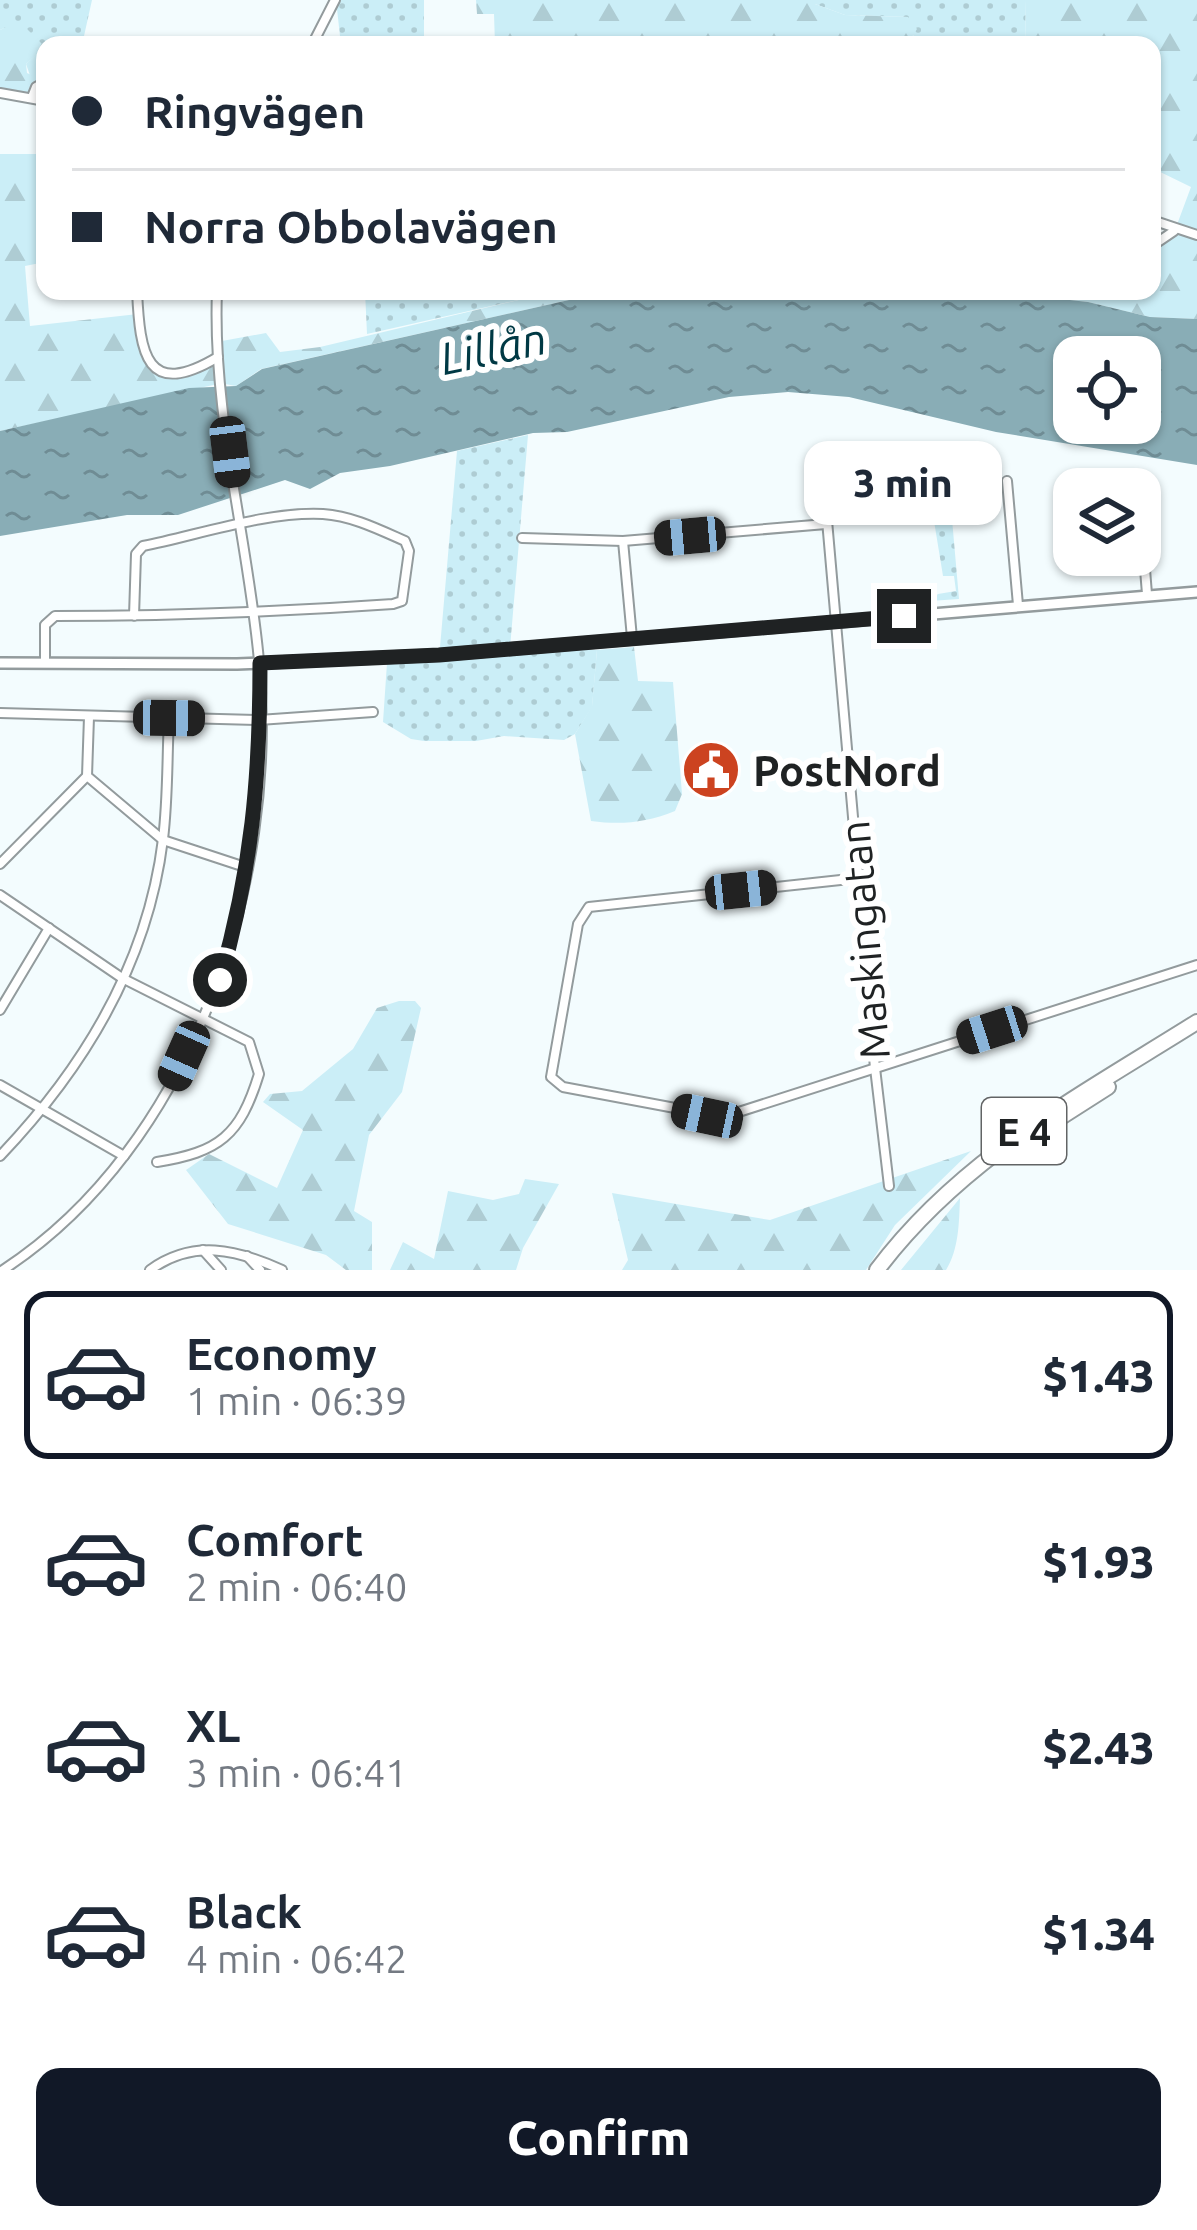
<!DOCTYPE html>
<html lang="en">
<head>
<meta charset="utf-8">
<style>
  :root { --surface:#fff; --page:#f6f6f7; --text:#1f2937; --muted:#747a83; --line:#e0e1e3; --accent:#111827 }
  body { margin:0; font-family:Ubuntu,sans-serif; background:var(--page); color:var(--text); height:100vh; display:flex; flex-direction:column; font-size:45px; white-space:nowrap }
  * { box-sizing:border-box; margin:0 }
  p { font-size:39px; color:var(--muted) }
  .icon { flex:none; width:66px; height:66px; fill:none; stroke:currentColor; stroke-width:2; stroke-linecap:round; stroke-linejoin:round }
  .map { position:relative; height:1270px; overflow:hidden }
  .panel { display:flex; flex-direction:column; background:var(--surface); flex:1 }
  .panel>* { flex:none }
  .guide { position:absolute; left:36px; top:36px; width:1125px; height:264px; border-radius:24px; box-shadow:0 3px 9px #0004; display:grid; align-content:center; height:264px; padding:0 36px; background:var(--surface) }
  .buttons { position:absolute; left:1053px; top:336px; display:grid; gap:24px }
  .buttons a { display:grid; place-items:center; width:108px; height:108px; border-radius:24px; background:var(--surface); box-shadow:0 3px 9px #0004; font-size:60px }
  .end { position:absolute; width:54px; height:54px; margin:-27px; border:15px solid #1f2223; background:#fff; box-shadow:0 0 0 6px #fff }
  .from { border-radius:50% }
  .bubble { position:absolute; height:84px; border-radius:24px; background:var(--surface); box-shadow:0 3px 9px #0004; font-size:39px; font-weight:800; line-height:84px; text-align:center }
  .car { position:absolute; width:36px; height:72px; margin:-36px -18px; border-radius:15px; box-shadow:0 0 9px 3px #0007; background:linear-gradient(#222 24%,#8ab4d8 0 40%,#222 0 76%,#8ab4d8 0 86%,#222 0) }
  .guide b { display:flex; align-items:center; gap:42px; height:114px; font-size:45px }
  .guide b+b { border-top:3px solid var(--line) }
  .guide i { width:30px; height:30px; background:var(--text) }
  ul { padding:21px 0 0; list-style:none }
  li { display:flex; align-items:center; gap:36px; height:168px; margin:0 24px 18px; padding:0 12px; border:6px solid transparent; border-radius:24px }
  li div { flex:1 }
  li b { display:block; font-size:45px }
  li em { font-style:normal; font-weight:800 }
  li.on { border-color:var(--accent) }
  li>.icon { width:108px; height:108px; stroke-width:1.5 }
  .action { display:flex; gap:24px; margin-top:auto; padding:24px 36px }
  .action a { flex:1; height:138px; border-radius:24px; background:var(--accent); color:#fff; font-size:48px; font-weight:800; line-height:138px; text-align:center }
  .map>svg:first-child { display:block }
  .green { fill:url(#green-dots) }
  .forest { fill:url(#forest-firs) }
  .water { fill:url(#water-ripples); fill-rule:evenodd }
  .lines { fill:none; stroke-linecap:round; stroke-linejoin:round }
  .minor-casing { stroke:#939b9d; stroke-width:12 }
  .tertiary-casing { stroke:#939b9d; stroke-width:14 }
  .trunk-casing { stroke:#939b9d; stroke-width:18 }
  .minor { stroke:#fff; stroke-width:8 }
  .tertiary { stroke:#fff; stroke-width:9 }
  .trunk { stroke:#fff; stroke-width:14 }
  .route { stroke:#1f2223; stroke-width:15 }
  .labels { text-anchor:middle; dominant-baseline:central; stroke-width:12; stroke-linejoin:round; paint-order:stroke }
  .shield { fill:#fff; stroke:#626465; stroke-width:3 }
  .shield-label { font-size:39px; font-weight:bold; fill:#1f2223 }
  .poi-label { font-size:42px; font-weight:bold; fill:#1f2223; stroke:#fff; text-anchor:start }
  .street-label { font-size:42px; fill:#1f2223; stroke:#fff }
  .water-label { font-size:45px; font-style:italic; fill:#003944; stroke:#fff }
</style>
</head>
<body>
<div class="map">
<svg width="1197" height="1270" viewBox="0 0 1197 1270">
  <defs>
    <pattern id="green-dots" width="8" height="8" patternUnits="userSpaceOnUse" patternTransform="scale(3)"><rect width="8" height="8" fill="#cbeef7"/><path d="M2 2h.1M6 6h.1" fill="none" stroke="#aeccd3" stroke-width="1.8" stroke-linecap="round"/></pattern>
    <pattern id="forest-firs" width="22" height="20" patternUnits="userSpaceOnUse" patternTransform="scale(3)"><rect width="22" height="20" fill="#cbeef7"/><path d="M5 1l3.5 6h-7zM16 11l3.5 6h-7z" fill="#aeccd3"/></pattern>
    <pattern id="water-ripples" width="26" height="14" patternUnits="userSpaceOnUse" patternTransform="scale(3)"><rect width="26" height="14" fill="#89adb6"/><path d="M2 4q2-2 4 0t4 0M15 11q2-2 4 0t4 0" fill="none" stroke="#6f8c94"/></pattern>
  </defs>
  <rect width="100%" height="100%" fill="#f3fcfe"/>
  <g class="green">
    <path d="M0,0H92L82,45H45V101L38,98L26,64L44,47C28,34 22,20 0,30Z"/>
    <path d="M336,0H424V45H341Z"/>
    <path d="M815,0H1026L1025,45H907L914,38L908,17L845,15L815,4Z"/>
    <path d="M365,291H540V295L367,334Z"/>
    <path d="M528,435L510,648L597,650L592,707L575,734L564,740L504,736L476,741H424L411,739L383,722L387,663L439,659L457,451Z"/>
    <path d="M952,519L959,599L930,601L938,594L956,591L954,576H943L934,521Z"/>
  </g>
  <g class="forest">
    <path d="M476,0H815V4L845,15L908,17L917,29L907,45H495L494,14H477Z"/>
    <path d="M1026,0H1197V319L1150,317L1088,302L989,291H1152V246L1175,230L1191,187L1152,168V45H1025Z"/>
    <path d="M10,25L25,27L45,47L26,64L27,73L38,78L41,87L38,98L0,93V30Z"/>
    <path d="M0,154H45V262L25,266L30,326L138,314L144,358L167,375L218,357V384L0,431Z"/>
    <path d="M540,291H609L261,369L236,386L225,384L222,341L266,333L280,352L320,347L540,295Z"/>
    <path d="M634,647L638,681L673,682L682,794L675,811C645,823 621,825 591,821L575,734L592,706L597,650Z"/>
    <path d="M399,1001H415L421,1008L402,1092L369,1135L354,1211L372,1222V1270H346L326,1255L228,1224L186,1170L209,1154L277,1188L303,1130L263,1102L270,1094L302,1091L353,1049L377,1008Z"/>
    <path d="M971,1151L895,1225L866,1270H622L628,1260L612,1193L770,1220Z"/>
    <path d="M525,1179L559,1184L523,1248L516,1270H390L403,1242L434,1259L448,1191L493,1200L519,1194Z"/>
    <path d="M960,1198C959,1223 959,1249 946,1270H901Z"/>
  </g>
  <path class="water" d="M609,291H989L1088,302L1150,317L1197,319V465L996,432L849,397L788,392L729,397L567,432L533,433L390,466L340,473L310,489L285,480L178,515H127L0,536V431L189,388L236,386L262,369ZM1074,357H1140V423H1074Z"/>
  <g class="lines">
    <defs>
      <g id="minor">
        <path d="M312,45L335,0"/>
        <path d="M0,93L45,101"/>
        <path d="M32,97L36,87L45,82"/>
        <path d="M1152,220L1197,235"/>
        <path d="M1152,246L1174,231"/>
        <path d="M137,291C140,354 146,400 218,357"/>
        <path d="M821,452L875,1068L889,1186"/>
        <path d="M1007,481L1018,605"/>
        <path d="M1141,520L1147,594"/>
        <path d="M522,538L623,541L826,524"/>
        <path d="M623,541L632,638"/>
        <path d="M45,662V625L55,616C168,616 280,612 393,604L402,601L409,551L405,541C378,529 352,516 323,514C268,511 198,535 143,546L136,554L134,616"/>
        <path d="M0,713L259,720L373,712"/>
        <path d="M87,776L163,840L248,868"/>
        <path d="M0,864L87,776L89,717"/>
        <path d="M859,878L589,907L578,924L551,1077L563,1087L723,1117L1197,965"/>
        <path d="M0,895L122,978L249,1042L259,1074C240,1136 219,1152 157,1162"/>
        <path d="M0,1010L49,928"/>
        <path d="M0,1085L124,1156"/>
        <path d="M0,1156C84,1068 148,962 163,839C168,799 167,758 169,718"/>
        <path d="M203,1250L221,1270"/>
        <path d="M247,1256L260,1270"/>
        <path d="M3,1270C194,1145 279,880 259,661C248,538 212,415 217,291"/>
        <path d="M150,1270C193,1239 236,1249 282,1270"/>
      </g>
      <path id="tertiary" d="M0,663L237,664L439,655L1197,592"/>
      <g id="trunk">
        <path d="M1061,1117L1108,1087"/>
        <path d="M877,1270C961,1158 1081,1095 1197,1022"/>
      </g>
    </defs>
    <use href="#minor" class="minor-casing"/>
    <use href="#tertiary" class="tertiary-casing"/>
    <use href="#trunk" class="trunk-casing"/>
    <use href="#minor" class="minor"/>
    <use href="#tertiary" class="tertiary"/>
    <use href="#trunk" class="trunk"/>
  </g>
  <g class="lines">
    <path class="route" d="M220,980C252,869 260,778 260,663L439,655L904,616"/>
  </g>
  <defs>
    <symbol id="civic-disc" viewBox="-11 -11 22 22"><circle r="9.5" fill="#cc4320" stroke="#fff"/><path d="M-.6-6.5H3V-4.5H.6V-3L4-1V1h2V6H-6V1h2V-1L-.6-3ZM-1.2 2.5V6h2.4V2.5Z" fill="#fff"/></symbol>
  </defs>
  <g fill-rule="evenodd">
    <use href="#civic-disc" x="678" y="737" width="66" height="66"/>
  </g>
  <g class="labels">
    <rect class="shield" x="982" y="1098" width="84" height="66" rx="9"/>
    <g class="shield-label">
      <text x="1024" y="1131">E 4</text>
    </g>
    <g class="poi-label">
      <text x="753" y="770">PostNord</text>
    </g>
    <g class="street-label">
      <text transform="translate(864 940) rotate(-95)">Maskingatan</text>
    </g>
    <g class="water-label">
      <text transform="translate(493 348) rotate(-12)">Lillån</text>
    </g>
  </g>
</svg>
<div class="buttons">
<a><svg class="icon" aria-label="locate" viewBox="0 0 24 24"><circle cx="12" cy="12" r="6"/><path d="M12 2v4M12 18v4M2 12h4M18 12h4"/></svg></a>
<a><svg class="icon" aria-label="layers" viewBox="0 0 24 24"><path d="M12 4l9 5-9 5-9-5zM3 14l9 5 9-5"/></svg></a>
</div>
<i class="end from" style="left:220px;top:980px"></i>
<i class="end" style="left:904px;top:616px"></i>
<div class="bubble" style="left:804px;top:441px;width:198px">3 min</div>
<i class="car" style="left:230px;top:452px;rotate:173deg"></i>
<i class="car" style="left:690px;top:536px;rotate:265deg"></i>
<i class="car" style="left:169px;top:718px;rotate:91deg"></i>
<i class="car" style="left:741px;top:890px;rotate:84deg"></i>
<i class="car" style="left:992px;top:1030px;rotate:252deg"></i>
<i class="car" style="left:184px;top:1056px;rotate:204deg"></i>
<i class="car" style="left:707px;top:1116px;rotate:282deg"></i>
<div class="guide">
<b><i class="from"></i>Ringvägen</b>
<b><i></i>Norra Obbolavägen</b>
</div>
</div>
<section class="panel">
<ul>
<li class="on"><svg class="icon" aria-label="car" viewBox="0 0 24 24"><path d="M5 17H2v-5l4-1 3-4h7l3 4 3 1v5h-3M9 17h6M6 11h13"/><circle cx="7" cy="17" r="2"/><circle cx="17" cy="17" r="2"/></svg><div><b>Economy</b><p>1 min · 06:39</p></div><em>$1.43</em></li>
<li><svg class="icon" aria-label="car" viewBox="0 0 24 24"><path d="M5 17H2v-5l4-1 3-4h7l3 4 3 1v5h-3M9 17h6M6 11h13"/><circle cx="7" cy="17" r="2"/><circle cx="17" cy="17" r="2"/></svg><div><b>Comfort</b><p>2 min · 06:40</p></div><em>$1.93</em></li>
<li><svg class="icon" aria-label="car" viewBox="0 0 24 24"><path d="M5 17H2v-5l4-1 3-4h7l3 4 3 1v5h-3M9 17h6M6 11h13"/><circle cx="7" cy="17" r="2"/><circle cx="17" cy="17" r="2"/></svg><div><b>XL</b><p>3 min · 06:41</p></div><em>$2.43</em></li>
<li><svg class="icon" aria-label="car" viewBox="0 0 24 24"><path d="M5 17H2v-5l4-1 3-4h7l3 4 3 1v5h-3M9 17h6M6 11h13"/><circle cx="7" cy="17" r="2"/><circle cx="17" cy="17" r="2"/></svg><div><b>Black</b><p>4 min · 06:42</p></div><em>$1.34</em></li>
</ul>
<div class="action"><a>Confirm</a></div>
</section>
</body>
</html>
